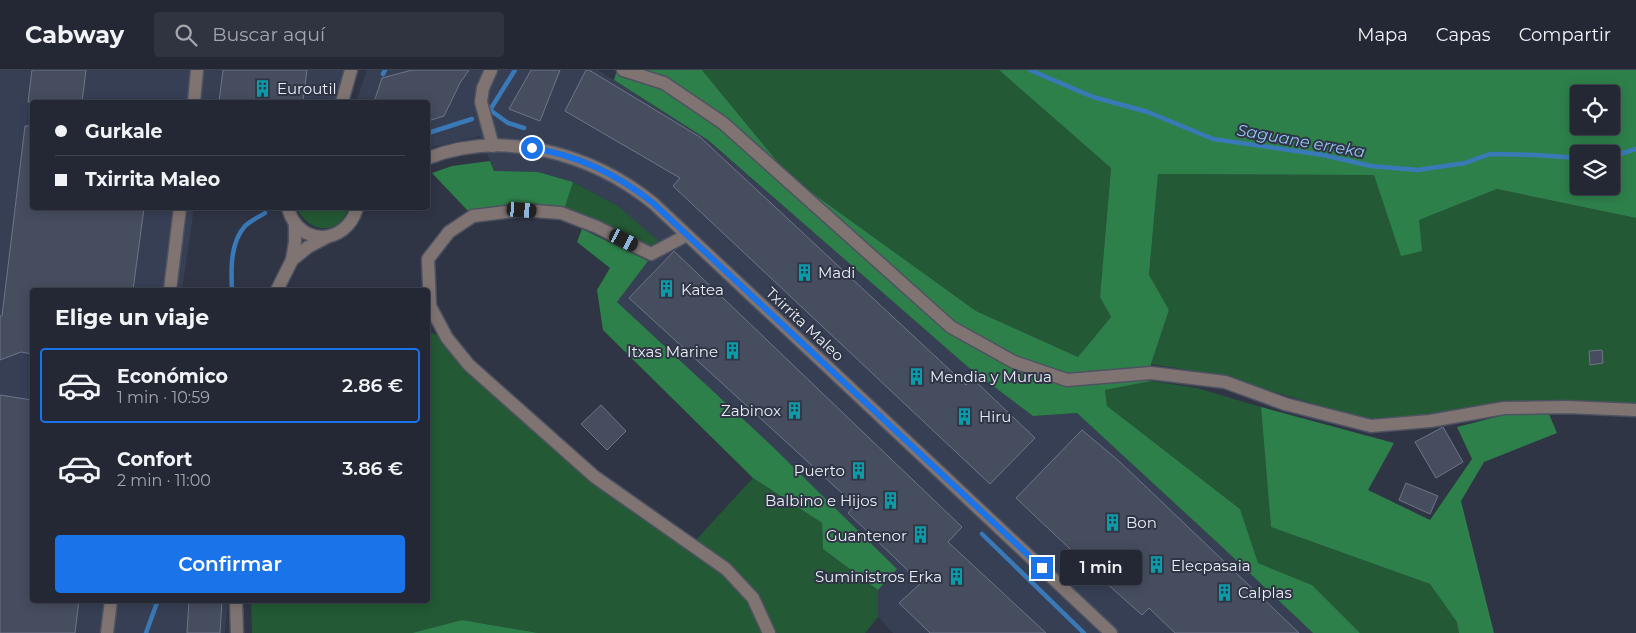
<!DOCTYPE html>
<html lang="es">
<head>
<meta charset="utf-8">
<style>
  :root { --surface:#232834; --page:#2f3440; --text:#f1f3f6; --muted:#a3a6ac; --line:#40444f; --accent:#1a73e8 }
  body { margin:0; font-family:Montserrat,sans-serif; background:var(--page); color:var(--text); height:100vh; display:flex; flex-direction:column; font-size:19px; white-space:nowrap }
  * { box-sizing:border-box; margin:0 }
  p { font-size:16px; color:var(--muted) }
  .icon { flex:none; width:28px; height:28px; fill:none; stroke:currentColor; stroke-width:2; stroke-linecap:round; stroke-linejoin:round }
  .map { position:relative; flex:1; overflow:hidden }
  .side { position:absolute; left:30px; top:218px; width:400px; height:315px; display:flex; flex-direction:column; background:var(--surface); border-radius:5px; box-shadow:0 2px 12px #0003,0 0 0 1px var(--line) }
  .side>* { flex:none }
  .top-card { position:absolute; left:30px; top:30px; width:400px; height:110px; border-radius:5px; box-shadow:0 2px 12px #0003,0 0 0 1px var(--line); display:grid; align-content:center; height:110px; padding:0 25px; background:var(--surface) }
  .fabs { position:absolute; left:1570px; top:15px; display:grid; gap:10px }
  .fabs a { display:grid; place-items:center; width:50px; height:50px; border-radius:5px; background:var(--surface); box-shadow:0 2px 12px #0003,0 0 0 1px var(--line); font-size:25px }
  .end { position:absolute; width:22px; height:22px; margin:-11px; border:6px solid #1a73e8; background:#fff; box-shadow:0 0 0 2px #fff }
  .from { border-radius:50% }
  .bubble { position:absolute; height:35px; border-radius:5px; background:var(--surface); box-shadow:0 2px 12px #0003,0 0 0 1px var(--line); font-size:16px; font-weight:600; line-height:35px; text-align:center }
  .car { position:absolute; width:15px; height:30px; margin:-15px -8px; border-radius:6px; box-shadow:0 0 4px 1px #0007; background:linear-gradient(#222 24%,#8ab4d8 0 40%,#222 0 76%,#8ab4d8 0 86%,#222 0) }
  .top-card b { display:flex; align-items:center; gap:18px; height:48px; font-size:19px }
  .top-card b+b { border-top:1px solid var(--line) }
  .top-card i { width:12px; height:12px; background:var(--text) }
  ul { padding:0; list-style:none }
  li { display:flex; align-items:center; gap:15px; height:75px; margin:0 10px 8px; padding:0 15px; border:2px solid transparent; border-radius:5px }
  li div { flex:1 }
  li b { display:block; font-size:19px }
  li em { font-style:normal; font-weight:600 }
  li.selected { border-color:var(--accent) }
  li>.icon { width:45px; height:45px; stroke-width:1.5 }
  h2 { padding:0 25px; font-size:22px; line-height:60px }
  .action { display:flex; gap:10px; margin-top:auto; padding:10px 25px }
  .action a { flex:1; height:58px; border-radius:5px; background:var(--accent); color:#fff; font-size:20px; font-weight:600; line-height:58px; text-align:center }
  header { display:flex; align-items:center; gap:30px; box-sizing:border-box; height:70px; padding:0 25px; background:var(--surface); border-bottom:1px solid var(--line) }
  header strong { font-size:24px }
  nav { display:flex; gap:28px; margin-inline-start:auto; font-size:18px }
  .search { width:350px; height:45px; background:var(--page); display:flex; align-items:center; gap:12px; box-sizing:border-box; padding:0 18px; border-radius:5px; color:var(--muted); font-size:19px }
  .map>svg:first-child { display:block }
  .built { fill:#363f54 }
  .green { fill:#235934 }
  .forest { fill:#2e804a; fill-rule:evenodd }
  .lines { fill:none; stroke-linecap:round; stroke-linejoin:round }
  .stream { stroke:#3a79b7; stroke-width:4.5 }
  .building { fill:#464d5f; stroke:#6e7588 }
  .minor-casing { stroke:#4d5262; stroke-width:15 }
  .minor { stroke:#7f7472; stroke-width:12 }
  .route { stroke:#1a73e8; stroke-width:6 }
  .labels { text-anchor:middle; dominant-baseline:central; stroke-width:4; stroke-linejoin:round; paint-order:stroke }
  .poi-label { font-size:15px; fill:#e9edf8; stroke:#2f3545; text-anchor:start }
  .street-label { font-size:15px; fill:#e9edf8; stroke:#2f3545 }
  .water-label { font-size:16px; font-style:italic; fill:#95c5f7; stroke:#2f3545 }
</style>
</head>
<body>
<header>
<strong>Cabway</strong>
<div class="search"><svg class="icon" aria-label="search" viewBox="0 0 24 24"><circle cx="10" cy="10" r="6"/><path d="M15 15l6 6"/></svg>Buscar aquí</div>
<nav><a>Mapa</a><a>Capas</a><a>Compartir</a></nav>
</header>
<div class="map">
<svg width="1636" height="563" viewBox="0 0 1636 563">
  <rect width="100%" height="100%" fill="#2f3545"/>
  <g class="built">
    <path d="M0,0H346L335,32H32V138H194L182,220H32V530H228L225,563H0Z"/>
    <path d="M367,0H598L708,70L968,297L1033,346L1077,343L1220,475L1313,563H893L878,547V520L897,499L772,376L617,232L661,174L618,136L573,112L538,102L494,101L480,66L428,78V32H356Z"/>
  </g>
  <g class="green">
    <path d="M702,0H999L1111,98L1100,227L1111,247L1078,287L976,241L790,107Z"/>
    <path d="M1158,104L1374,105L1419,150L1497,119L1636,148V335L1445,344L1370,351L1219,305L1151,294L1169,240L1149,206Z"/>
    <path d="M573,112L618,136L661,173L647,177L594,149L565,137Z"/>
    <path d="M297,138H348C340,167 308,163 297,138Z"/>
    <path d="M428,262L441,266L462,297L593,410L722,504L750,531L764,563H538L462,550L412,563H252L251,530H428Z"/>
    <path d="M1151,311L1197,318L1261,337L1271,457L1430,514L1458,552L1459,563H1360L1312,515L1258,493L1240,439L1107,336L1105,320Z"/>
    <path d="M753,408L822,453L823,479L878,520V547L865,563H773L757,527L695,471Z"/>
  </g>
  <g class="forest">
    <path d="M617,0H702L790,107L976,241L1078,287L1111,247L1100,227L1111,98L999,0H1636V148L1497,119L1419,150L1422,181L1401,186L1374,105L1158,104L1149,205L1169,240L1151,294V311L1105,320L1107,336L1240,439L1258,493L1312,515L1360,563H1313L1220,475L1077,343L1033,346L968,297L708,70L614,10ZM1579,24H1611V56H1579ZM1579,84H1611V116H1579Z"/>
    <path d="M490,91L494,101L538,102L573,112L565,137C529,133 504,134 468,141L432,103L452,96Z"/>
    <path d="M582,159L648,191L617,232L772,376L897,499L878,520L823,479L822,453L753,408L603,260L597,220L610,198L577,172Z"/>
    <path d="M1261,337L1394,373L1368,420L1430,450L1472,389L1457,357L1504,345L1549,344L1557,363L1484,392L1461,431L1494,563H1459L1457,552L1430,514L1271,457Z"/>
    <path d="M462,550L538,563H412Z"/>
  </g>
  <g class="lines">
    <g class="stream">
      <path d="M515,0L490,40L508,53L524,58"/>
      <path d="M1030,0L1093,27L1148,42L1213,69L1323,85L1371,96L1418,100L1465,93L1490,84L1536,85L1579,88"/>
      <path d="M383,4L385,0"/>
      <path d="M428,63L472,49"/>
      <path d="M1611,87L1636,79"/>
      <path d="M232,220C231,199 230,173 245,156C250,151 259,147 265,143"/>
      <path d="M982,464L1084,563"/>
      <path d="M146,563L158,530"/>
    </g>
  </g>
  <g class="building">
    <path d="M32,0H86L82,32H28Z"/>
    <path d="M223,0H307L303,32H219Z"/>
    <path d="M412,0H469L460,13L444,46L428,51V32H374L382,8Z"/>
    <path d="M531,0H560L540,51L509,39Z"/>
    <path d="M586,0H589L700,67L966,315L973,309L1035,368L990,414L673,116L680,108L565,41Z"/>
    <path d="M25,56H32V138H144L133,220H32V284L21,282L0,290V246H2Z"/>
    <path d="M674,181L962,457L948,472L1046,563H930L899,533L921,513L848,443L855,435L629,228Z"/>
    <path d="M1602,280L1603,293L1590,295L1589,281Z"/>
    <path d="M0,325L32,330V530H79L75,563H0Z"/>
    <path d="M601,335L626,361L607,380L581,354Z"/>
    <path d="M1443,357L1463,392L1436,408L1415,372Z"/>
    <path d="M1082,360L1120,392L1299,563H1175L1149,538L1142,545L1105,512L1016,428Z"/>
    <path d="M1406,413L1438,426L1430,444L1399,430Z"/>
    <path d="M189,530H222L220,563H187Z"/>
  </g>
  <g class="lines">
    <defs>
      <g id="minor">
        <path d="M491,0L483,18L481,32L493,76"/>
        <path d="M623,0L664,13L723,53L951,257L1014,292L1067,310L1151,303L1225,312L1285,334L1371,356L1430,351L1504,338L1567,337L1636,340"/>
        <path d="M194,32L197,0"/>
        <path d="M342,32L351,0"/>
        <path d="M428,88C504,59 591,83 653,133L1111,563"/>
        <path d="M288,138C298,177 346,176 357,138"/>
        <path d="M687,165L651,184L597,157L561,143L522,140L473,146L449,162L428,189L430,236L447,268L469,295L595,407L726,499L753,528L769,563"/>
        <path d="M292,190L308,177L327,167"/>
        <path d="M170,220L180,138"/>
        <path d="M277,220L292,190L295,172V154"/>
        <path d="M236,530L237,563"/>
        <path d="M107,563L111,530"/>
      </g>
    </defs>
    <use href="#minor" class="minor-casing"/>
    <use href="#minor" class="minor"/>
  </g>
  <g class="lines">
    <path class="route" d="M532,78C577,85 617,104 653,133L1042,498"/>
  </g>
  <defs>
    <symbol id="building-bare" viewBox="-9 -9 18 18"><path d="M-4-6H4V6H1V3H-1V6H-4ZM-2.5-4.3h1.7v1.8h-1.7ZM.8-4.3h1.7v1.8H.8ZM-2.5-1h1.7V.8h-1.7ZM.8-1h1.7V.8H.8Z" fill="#0f9aa8" stroke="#2f3545" stroke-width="2.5" paint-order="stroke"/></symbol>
  </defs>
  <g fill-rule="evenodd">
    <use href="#building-bare" x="250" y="6" width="25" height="25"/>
    <use href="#building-bare" x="792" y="190" width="25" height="25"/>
    <use href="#building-bare" x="654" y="206" width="25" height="25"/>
    <use href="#building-bare" x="720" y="268" width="25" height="25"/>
    <use href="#building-bare" x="904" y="294" width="25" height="25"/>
    <use href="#building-bare" x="782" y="328" width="25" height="25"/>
    <use href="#building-bare" x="952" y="334" width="25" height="25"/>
    <use href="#building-bare" x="846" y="388" width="25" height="25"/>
    <use href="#building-bare" x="878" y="418" width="25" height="25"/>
    <use href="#building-bare" x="1100" y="440" width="25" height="25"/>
    <use href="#building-bare" x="908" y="452" width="25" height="25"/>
    <use href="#building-bare" x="1144" y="482" width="25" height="25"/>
    <use href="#building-bare" x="944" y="494" width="25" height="25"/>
    <use href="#building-bare" x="1212" y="510" width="25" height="25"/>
  </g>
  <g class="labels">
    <g class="poi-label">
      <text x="277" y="18">Euroutil</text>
      <text x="818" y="202">Madi</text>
      <text x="681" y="219">Katea</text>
      <text x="718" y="281" text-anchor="end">Itxas Marine</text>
      <text x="930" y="306">Mendia y Murua</text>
      <text x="781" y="340" text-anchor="end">Zabinox</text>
      <text x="979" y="346">Hiru</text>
      <text x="845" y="400" text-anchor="end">Puerto</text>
      <text x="877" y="430" text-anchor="end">Balbino e Hijos</text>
      <text x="1126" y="452">Bon</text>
      <text x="907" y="465" text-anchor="end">Guantenor</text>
      <text x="1171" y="495">Elecpasaia</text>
      <text x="942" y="506" text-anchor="end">Suministros Erka</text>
      <text x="1238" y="522">Calplas</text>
    </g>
    <g class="street-label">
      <text transform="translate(805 254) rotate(43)">Txirrita Maleo</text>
    </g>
    <g class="water-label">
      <text transform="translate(1301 71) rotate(10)">Saguane erreka</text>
    </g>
  </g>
</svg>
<div class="fabs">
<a><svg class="icon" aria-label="locate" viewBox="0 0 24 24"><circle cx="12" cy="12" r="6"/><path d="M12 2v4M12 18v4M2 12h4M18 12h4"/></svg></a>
<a><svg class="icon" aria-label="layers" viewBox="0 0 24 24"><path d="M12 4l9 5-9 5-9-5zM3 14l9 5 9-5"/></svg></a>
</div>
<i class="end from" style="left:532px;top:78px"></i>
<i class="end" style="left:1042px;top:498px"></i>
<div class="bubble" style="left:1060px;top:480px;width:82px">1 min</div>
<i class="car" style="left:522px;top:140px;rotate:94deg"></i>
<i class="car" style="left:624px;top:170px;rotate:117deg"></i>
<div class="top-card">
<b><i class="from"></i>Gurkale</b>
<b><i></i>Txirrita Maleo</b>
</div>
<section class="side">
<h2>Elige un viaje</h2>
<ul>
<li class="selected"><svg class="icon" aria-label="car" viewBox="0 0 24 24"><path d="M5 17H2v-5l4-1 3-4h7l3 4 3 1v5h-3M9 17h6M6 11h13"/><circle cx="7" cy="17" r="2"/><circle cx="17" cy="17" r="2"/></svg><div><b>Económico</b><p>1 min · 10:59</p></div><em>2.86 €</em></li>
<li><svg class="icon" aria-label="car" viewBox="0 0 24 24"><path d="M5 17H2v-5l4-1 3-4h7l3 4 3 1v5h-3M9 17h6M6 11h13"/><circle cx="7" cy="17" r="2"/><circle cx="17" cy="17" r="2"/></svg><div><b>Confort</b><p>2 min · 11:00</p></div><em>3.86 €</em></li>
</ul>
<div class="action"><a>Confirmar</a></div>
</section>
</div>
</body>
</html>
